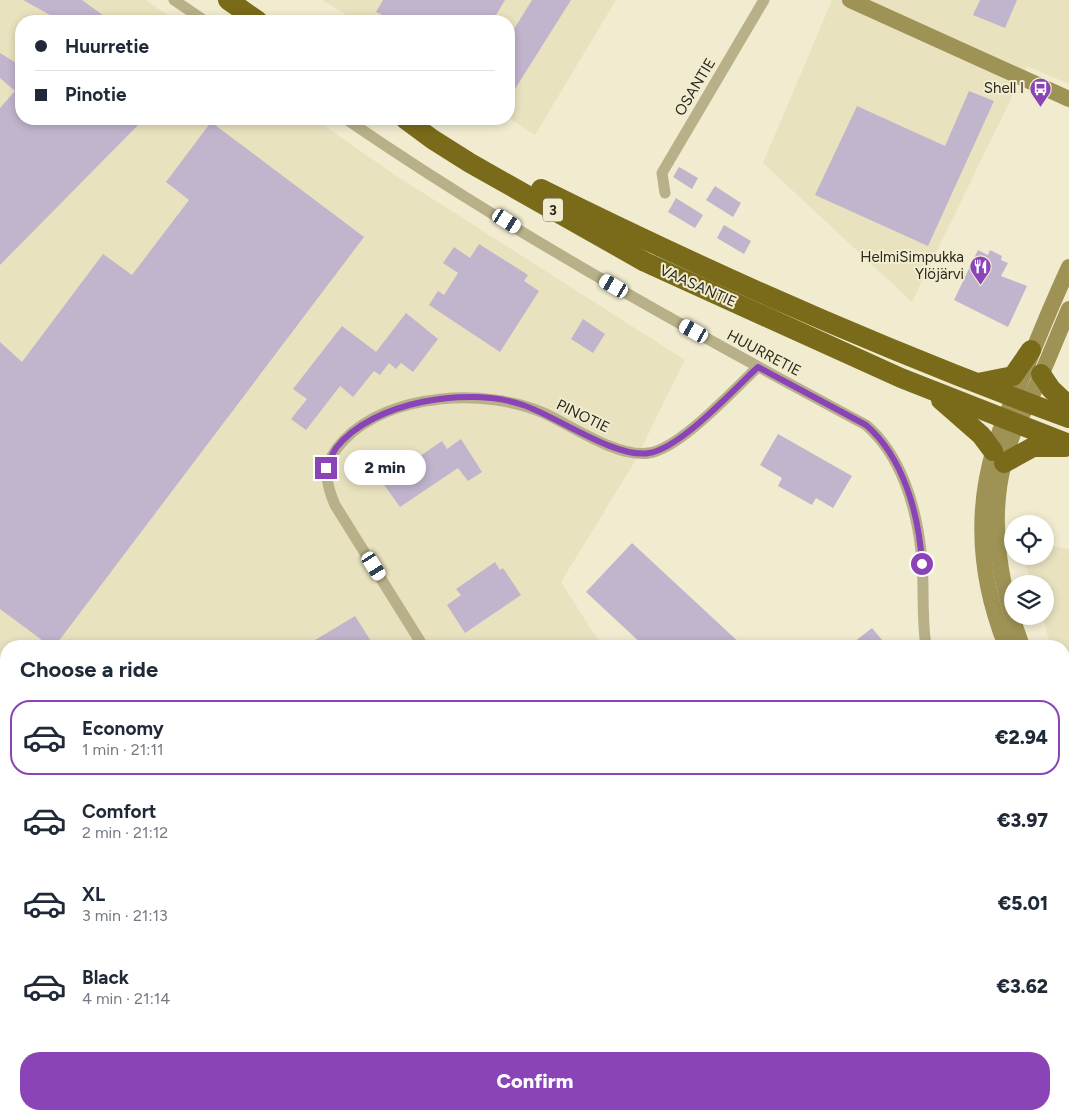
<!DOCTYPE html>
<html lang="en">
<head>
<meta charset="utf-8">
<style>
  :root { --surface:#fff; --page:#f6f6f7; --text:#1f2937; --muted:#747a83; --line:#e0e1e3; --accent:#8a44b8 }
  body { margin:0; font-family:Figtree,sans-serif; background:var(--page); color:var(--text); height:100vh; display:flex; flex-direction:column; font-size:19px; white-space:nowrap }
  * { box-sizing:border-box; margin:0 }
  p { font-size:16px; color:var(--muted) }
  .icon { flex:none; width:28px; height:28px; fill:none; stroke:currentColor; stroke-width:2; stroke-linecap:round; stroke-linejoin:round }
  .map { position:relative; flex:1; overflow:hidden }
  .details { position:absolute; left:0px; top:640px; width:1070px; height:480px; display:flex; flex-direction:column; background:var(--surface); border-radius:20px 20px 0 0; box-shadow:0 2px 8px #0003 }
  .details>* { flex:none }
  .hud { position:absolute; left:15px; top:15px; width:500px; height:110px; border-radius:20px; box-shadow:0 2px 8px #0003; display:grid; align-content:center; height:110px; padding:0 20px; background:var(--surface) }
  .tools { position:absolute; left:1004px; top:515px; display:grid; gap:10px }
  .tools a { display:grid; place-items:center; width:50px; height:50px; border-radius:50%; background:var(--surface); box-shadow:0 2px 8px #0003; font-size:25px }
  .end { position:absolute; width:22px; height:22px; margin:-11px; border:6px solid #8a44b8; background:#fff; box-shadow:0 0 0 2px #fff }
  .from { border-radius:50% }
  .bubble { position:absolute; height:35px; border-radius:18px; background:var(--surface); box-shadow:0 2px 8px #0003; font-size:16px; font-weight:800; line-height:35px; text-align:center }
  .car { position:absolute; width:15px; height:30px; margin:-15px -8px; border-radius:6px; box-shadow:0 0 4px 1px #0007; background:linear-gradient(#fff 24%,#345 0 40%,#fff 0 76%,#345 0 86%,#fff 0) }
  .hud b { display:flex; align-items:center; gap:18px; height:48px; font-size:19px }
  .hud b+b { border-top:1px solid var(--line) }
  .hud i { width:12px; height:12px; background:var(--text) }
  ul { padding:0; list-style:none }
  li { display:flex; align-items:center; gap:15px; height:75px; margin:0 10px 8px; padding:0 10px; border:2px solid transparent; border-radius:20px }
  li div { flex:1 }
  li b { display:block; font-size:19px }
  li em { font-style:normal; font-weight:800 }
  li.current { border-color:var(--accent) }
  li>.icon { width:45px; height:45px; stroke-width:1.5 }
  h2 { padding:0 20px; font-size:22px; line-height:60px }
  .action { display:flex; gap:10px; margin-top:auto; padding:10px 20px }
  .action a { flex:1; height:58px; border-radius:20px; background:var(--accent); color:#fff; font-size:20px; font-weight:800; line-height:58px; text-align:center }
  .map>svg:first-child { display:block }
  .built { fill:#e9e2bf }
  .forest { fill:#c5b24d }
  .building { fill:#c1b4cd }
  .lines { fill:none; stroke-linecap:round; stroke-linejoin:round }
  .street { stroke:#b8b088; stroke-width:11 }
  .secondary { stroke:#9e9254; stroke-width:16 }
  .highway { stroke:#796b1a; stroke-width:20 }
  .route { stroke:#8a44b8; stroke-width:6 }
  .labels { text-anchor:middle; dominant-baseline:central; stroke-width:4; stroke-linejoin:round; paint-order:stroke }
  .shield { fill:#f1ecd0; stroke:#666453; stroke-width:1 }
  .shield-label { font-size:14px; font-weight:bold; fill:#2b291e }
  .street-label { font-size:15px; fill:#2b291e; stroke:#f1ecd0 }
  .poi-label { font-size:15px; fill:#2b291e; stroke:#f1ecd0; text-anchor:end }
</style>
</head>
<body>
<div class="map">
<svg width="1069" height="1120" viewBox="0 0 1069 1120">
  <rect width="100%" height="100%" fill="#f1ecd0"/>
  <g class="built">
    <path d="M0,0H146L176,21H21V119H315L392,173L685,360L634,463L561,582L602,646H6V737L0,738Z"/>
    <path d="M322,0H616L535,135L509,118V21H356Z"/>
    <path d="M832,0H1069V84L1027,66L912,302L763,163Z"/>
    <path d="M1045,545L1069,549V702L1064,686V646H1051L1042,616H1045V584H1032L1023,556H1045Z"/>
    <path d="M1064,754L1069,756V1120H368L380,1114H1064Z"/>
  </g>
  <path class="forest" d="M6,737V1114H286L275,1120H0V738Z"/>
  <g class="building">
    <path d="M23,0H82L111,21H49L52,16Z"/>
    <path d="M383,0H505L493,20L485,16L482,21H396L376,12Z"/>
    <path d="M532,0H571L515,89L509,85V37Z"/>
    <path d="M980,0H1017L1005,28L973,15Z"/>
    <path d="M0,53L21,66V119H144L0,265V108L15,91L0,78Z"/>
    <path d="M969,91L994,101L928,246L815,195L857,106L945,146Z"/>
    <path d="M211,122L364,237L55,646H50L0,609V342L22,362L103,254L132,275L189,200L166,182Z"/>
    <path d="M679,167L698,178L692,189L673,177Z"/>
    <path d="M715,186L741,203L733,217L706,200Z"/>
    <path d="M676,198L703,215L695,228L668,212Z"/>
    <path d="M724,225L751,241L744,254L717,238Z"/>
    <path d="M479,244L528,275L524,281L539,291L500,352L429,305L438,291L444,295L458,273L443,263L454,247L470,258Z"/>
    <path d="M978,250L988,255L990,250L1002,256L1001,260L1008,263L1001,276L1027,286L1008,327L954,300Z"/>
    <path d="M406,313L438,339L413,372L401,363L396,369L389,363L380,375L374,371L353,397L340,386L306,430L291,419L307,399L293,389L342,326L376,352Z"/>
    <path d="M583,319L605,334L593,353L571,339Z"/>
    <path d="M778,434L852,476L833,508L816,498L812,505L778,486L782,478L760,465Z"/>
    <path d="M461,439L482,472L468,481L458,468L400,507L382,482L442,441L447,449Z"/>
    <path d="M632,543L743,646H644L586,592Z"/>
    <path d="M495,562L500,570L503,568L521,595L465,633L447,605L461,595L456,589Z"/>
    <path d="M355,616L374,646H305Z"/>
    <path d="M872,628L887,646H849Z"/>
  </g>
  <g class="lines">
    <g class="street">
      <path d="M174,0L205,21"/>
      <path d="M346,119C512,233 689,330 866,425C901,455 916,506 921,551C925,583 921,615 926,646"/>
      <path d="M665,193L662,173L764,0"/>
      <path d="M423,646L335,505C323,477 323,462 344,440C390,392 486,388 544,413C572,426 618,458 649,453C681,448 733,390 758,367"/>
      <path d="M670,1114L672,1120"/>
    </g>
    <g class="secondary">
      <path d="M850,0L1069,99"/>
      <path d="M1006,646C981,583 974,516 994,449C1000,427 1010,407 1019,386C1035,345 1051,306 1069,267"/>
      <path d="M1022,646C1001,590 988,523 1004,463C1007,450 1012,436 1017,423C1021,415 1027,408 1030,400C1044,370 1056,339 1069,309"/>
      <path d="M1064,723L1069,729"/>
    </g>
    <g class="highway">
      <path d="M228,0L258,21"/>
      <path d="M405,119L432,139L470,163L645,262L901,378L1069,444"/>
      <path d="M541,189C712,274 889,352 1069,418"/>
      <path d="M1041,374L1051,389L1069,406"/>
      <path d="M978,383L1013,376L1031,350"/>
      <path d="M941,400L981,435L993,451"/>
      <path d="M1004,463L1033,447H1065"/>
    </g>
  </g>
  <g class="lines">
    <path class="route" d="M326,468C329,462 332,454 336,448C373,401 468,386 523,405C556,416 616,459 649,453C681,448 733,390 758,367L866,425C904,458 919,515 922,564"/>
  </g>
  <defs>
    <symbol id="bus-pin" viewBox="-11 -11 22 30"><path d="M0 17L-7.5 6A9.5 9.5 0 1 1 7.5 6Z" fill="#8a44b8" stroke="#f1ecd0"/><path d="M-5-6H5V4H4V6H2V4H-2V6H-4V4H-5ZM-3.5-4V0h7V-4ZM-3.5 1.2v1.5H-2V1.2ZM2 1.2v1.5H3.5V1.2Z" fill="#fff"/></symbol>
    <symbol id="restaurant-pin" viewBox="-11 -11 22 30"><path d="M0 17L-7.5 6A9.5 9.5 0 1 1 7.5 6Z" fill="#8a44b8" stroke="#f1ecd0"/><path d="M-5-6h1v4h1v-4h1v4h1v-4h1v5L-1.5 .5V6h-2V.5L-5-1ZM5-6V6H3V1.5H1.5Q1.5-4 5-6Z" fill="#fff"/></symbol>
  </defs>
  <g fill-rule="evenodd">
    <use href="#bus-pin" x="1028" y="76" width="25" height="34"/>
    <use href="#restaurant-pin" x="968" y="254" width="25" height="34"/>
  </g>
  <g class="labels">
    <rect class="shield" x="543" y="198.5" width="20" height="23" rx="4"/>
    <g class="shield-label">
      <text x="553" y="210">3</text>
    </g>
    <g class="street-label">
      <text transform="translate(695 87) rotate(-59)">OSANTIE</text>
      <text transform="translate(698 286) rotate(24)">VAASANTIE</text>
      <text transform="translate(764 353) rotate(28)">HUURRETIE</text>
      <text transform="translate(583 416) rotate(26)">PINOTIE</text>
    </g>
    <g class="poi-label">
      <text x="1024" y="88">Shell I</text>
      <text x="964" y="257">HelmiSimpukka<tspan x="964" dy="17">Ylöjärvi</tspan></text>
    </g>
  </g>
</svg>
<div class="tools">
<a><svg class="icon" aria-label="locate" viewBox="0 0 24 24"><circle cx="12" cy="12" r="6"/><path d="M12 2v4M12 18v4M2 12h4M18 12h4"/></svg></a>
<a><svg class="icon" aria-label="layers" viewBox="0 0 24 24"><path d="M12 4l9 5-9 5-9-5zM3 14l9 5 9-5"/></svg></a>
</div>
<i class="end from" style="left:922px;top:564px"></i>
<i class="end" style="left:326px;top:468px"></i>
<div class="bubble" style="left:344px;top:450px;width:82px">2 min</div>
<i class="car" style="left:507px;top:221px;rotate:122deg"></i>
<i class="car" style="left:614px;top:286px;rotate:300deg"></i>
<i class="car" style="left:694px;top:331px;rotate:299deg"></i>
<i class="car" style="left:374px;top:566px;rotate:148deg"></i>
<div class="hud">
<b><i class="from"></i>Huurretie</b>
<b><i></i>Pinotie</b>
</div>
<section class="details">
<h2>Choose a ride</h2>
<ul>
<li class="current"><svg class="icon" aria-label="car" viewBox="0 0 24 24"><path d="M5 17H2v-5l4-1 3-4h7l3 4 3 1v5h-3M9 17h6M6 11h13"/><circle cx="7" cy="17" r="2"/><circle cx="17" cy="17" r="2"/></svg><div><b>Economy</b><p>1 min · 21:11</p></div><em>€2.94</em></li>
<li><svg class="icon" aria-label="car" viewBox="0 0 24 24"><path d="M5 17H2v-5l4-1 3-4h7l3 4 3 1v5h-3M9 17h6M6 11h13"/><circle cx="7" cy="17" r="2"/><circle cx="17" cy="17" r="2"/></svg><div><b>Comfort</b><p>2 min · 21:12</p></div><em>€3.97</em></li>
<li><svg class="icon" aria-label="car" viewBox="0 0 24 24"><path d="M5 17H2v-5l4-1 3-4h7l3 4 3 1v5h-3M9 17h6M6 11h13"/><circle cx="7" cy="17" r="2"/><circle cx="17" cy="17" r="2"/></svg><div><b>XL</b><p>3 min · 21:13</p></div><em>€5.01</em></li>
<li><svg class="icon" aria-label="car" viewBox="0 0 24 24"><path d="M5 17H2v-5l4-1 3-4h7l3 4 3 1v5h-3M9 17h6M6 11h13"/><circle cx="7" cy="17" r="2"/><circle cx="17" cy="17" r="2"/></svg><div><b>Black</b><p>4 min · 21:14</p></div><em>€3.62</em></li>
</ul>
<div class="action"><a>Confirm</a></div>
</section>
</div>
</body>
</html>
